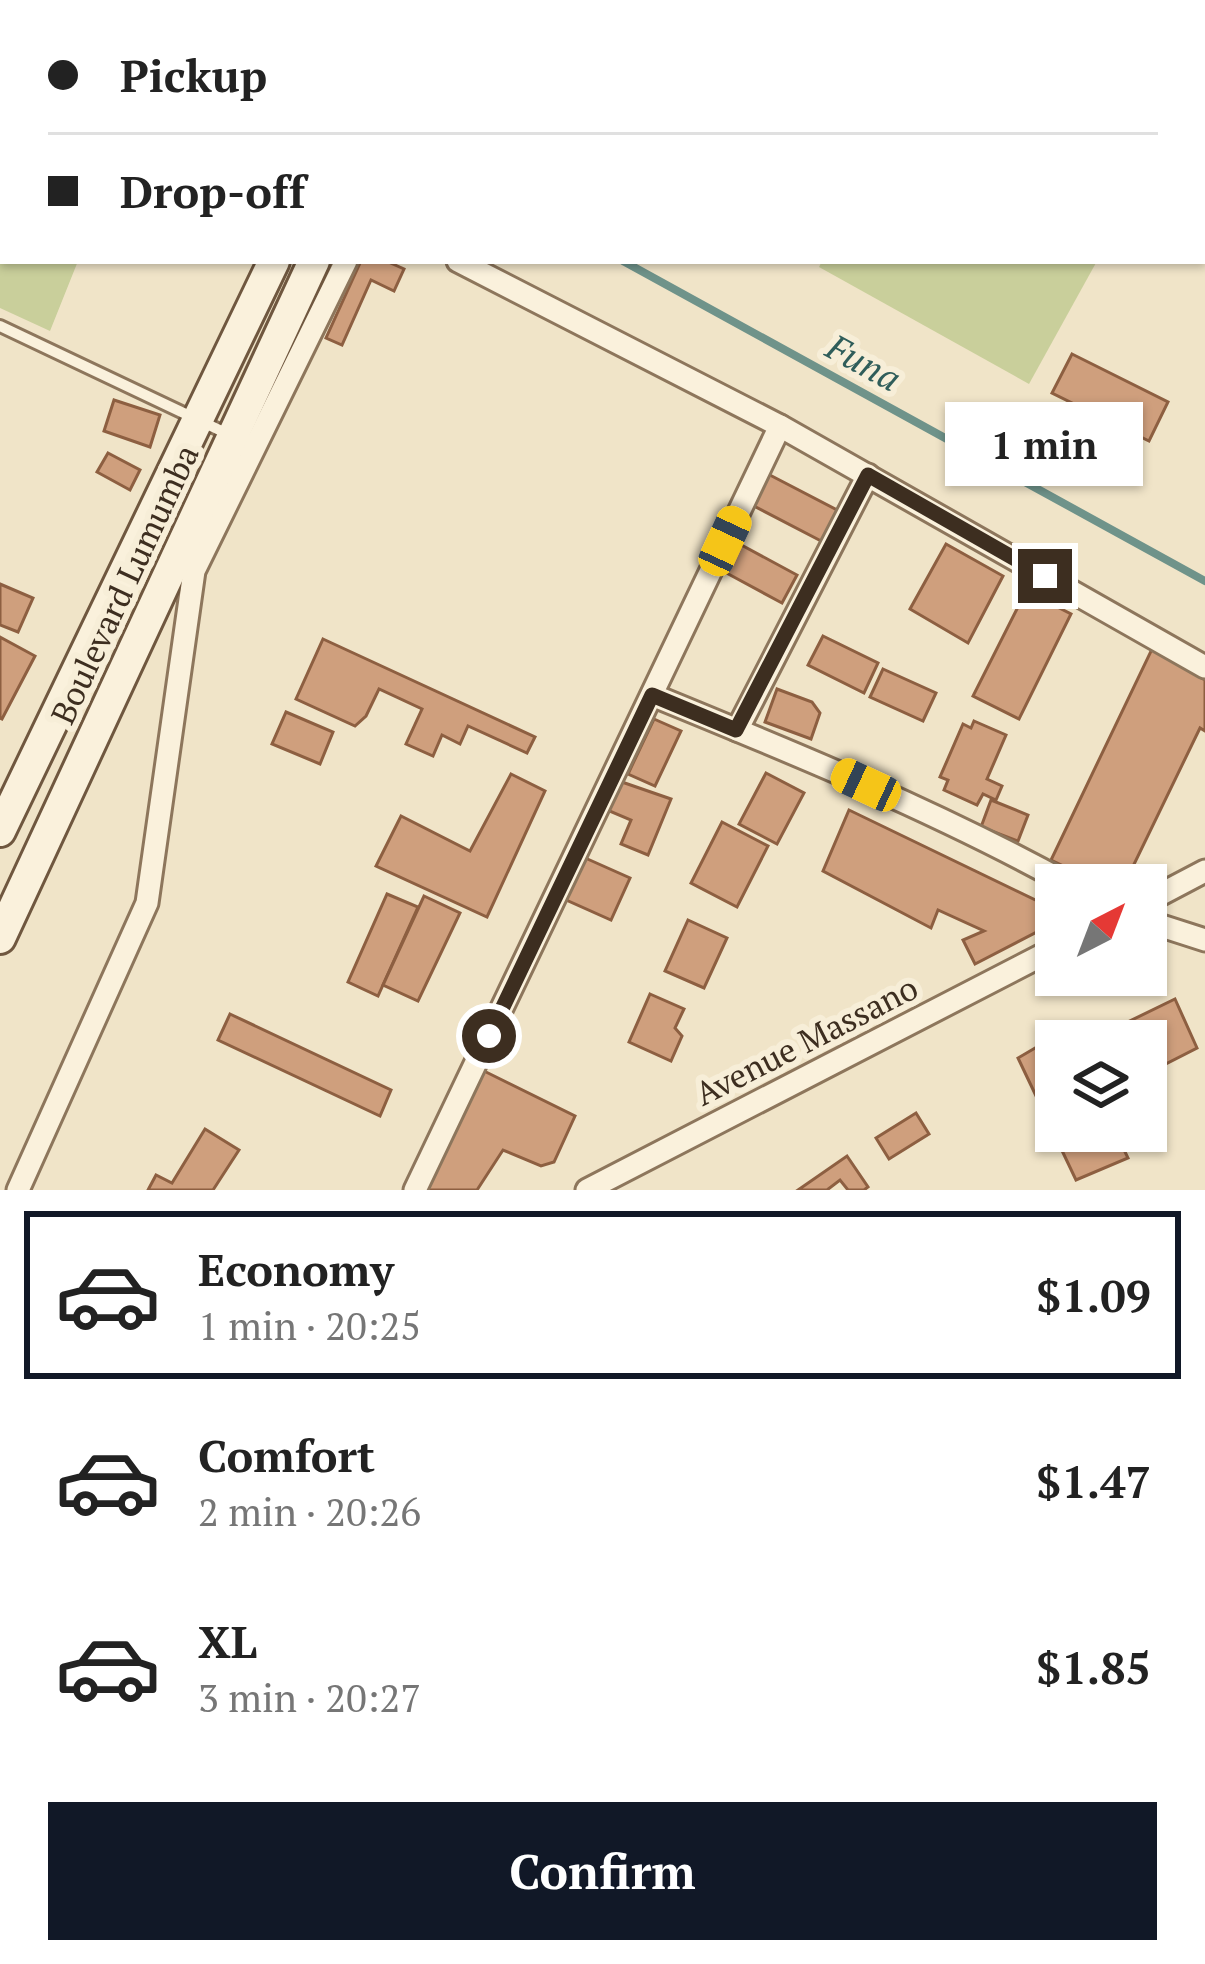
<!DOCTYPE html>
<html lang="en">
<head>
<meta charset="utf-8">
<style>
  :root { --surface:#fff; --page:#f6f6f6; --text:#222; --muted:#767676; --line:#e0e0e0; --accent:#111827 }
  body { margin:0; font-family:"PT Serif",serif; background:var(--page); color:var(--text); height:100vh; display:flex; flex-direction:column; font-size:45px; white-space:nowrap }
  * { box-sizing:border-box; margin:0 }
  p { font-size:39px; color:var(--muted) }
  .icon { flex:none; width:66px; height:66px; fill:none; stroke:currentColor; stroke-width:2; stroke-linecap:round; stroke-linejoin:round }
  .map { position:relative; height:1190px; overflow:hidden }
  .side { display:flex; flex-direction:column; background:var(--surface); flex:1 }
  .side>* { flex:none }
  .banner { position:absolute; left:0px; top:0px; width:1206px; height:264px; box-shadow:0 3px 9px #0004; display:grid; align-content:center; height:264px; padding:0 48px; background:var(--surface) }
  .needle { width:78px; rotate:42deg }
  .buttons { position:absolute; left:1035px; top:864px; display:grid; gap:24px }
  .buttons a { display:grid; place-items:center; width:132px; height:132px; border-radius:0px; background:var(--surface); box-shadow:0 3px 9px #0004; font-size:60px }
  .end { position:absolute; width:54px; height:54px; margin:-27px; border:15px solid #3d2e20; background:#fff; box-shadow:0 0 0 6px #fff }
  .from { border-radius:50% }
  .bubble { position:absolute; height:84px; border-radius:0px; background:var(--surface); box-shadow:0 3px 9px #0004; font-size:39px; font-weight:700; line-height:84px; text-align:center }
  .car { position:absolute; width:36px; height:72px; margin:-36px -18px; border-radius:15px; box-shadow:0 0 9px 3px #0007; background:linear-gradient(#f5c518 24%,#345 0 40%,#f5c518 0 76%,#345 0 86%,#f5c518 0) }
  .banner b { display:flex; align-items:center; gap:42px; height:114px; font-size:45px }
  .banner b+b { border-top:3px solid var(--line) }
  .banner i { width:30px; height:30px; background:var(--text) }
  ul { padding:21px 0 0; list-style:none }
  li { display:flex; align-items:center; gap:36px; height:168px; margin:0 24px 18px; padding:0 24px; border:6px solid transparent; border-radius:0px }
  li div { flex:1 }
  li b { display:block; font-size:45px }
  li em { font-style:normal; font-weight:700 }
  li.on { border-color:var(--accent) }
  li>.icon { width:108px; height:108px; stroke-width:1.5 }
  .cta { display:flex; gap:24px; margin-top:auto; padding:24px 48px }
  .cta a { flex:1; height:138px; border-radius:0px; background:var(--accent); color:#fff; font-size:48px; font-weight:700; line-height:138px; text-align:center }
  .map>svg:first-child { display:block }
  .green { fill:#c9cf9b }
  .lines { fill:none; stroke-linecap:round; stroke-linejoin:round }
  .stream { stroke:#6f938a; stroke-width:8 }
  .building { fill:#cf9f7d; stroke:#8d5f41; stroke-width:3 }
  .service-casing { stroke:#8d765c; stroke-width:16 }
  .minor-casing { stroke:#8d765c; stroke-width:27 }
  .secondary-casing { stroke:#6f573f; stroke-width:36 }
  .service { stroke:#faf1dc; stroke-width:10 }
  .minor { stroke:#faf1dc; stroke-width:21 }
  .secondary { stroke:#faf1dc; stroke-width:30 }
  .route { stroke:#3d2e20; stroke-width:15 }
  .labels { text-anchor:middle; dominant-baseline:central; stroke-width:12; stroke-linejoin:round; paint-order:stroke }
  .street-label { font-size:33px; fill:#3d2e20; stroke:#f7eed8 }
  .water-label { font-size:36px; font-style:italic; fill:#2f5d5a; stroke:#f7eed8 }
</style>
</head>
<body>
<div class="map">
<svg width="1205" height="1190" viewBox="0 0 1205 1190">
  <rect width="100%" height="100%" fill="#f0e4c8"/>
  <g class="green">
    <path d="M0,92L3,261H78L50,331L0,308Z"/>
    <path d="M822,261H1097L1029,384L819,267Z"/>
  </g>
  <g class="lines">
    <g class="stream">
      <path d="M149,0L161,3"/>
      <path d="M623,261L1205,581"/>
    </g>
  </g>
  <g class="building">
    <path d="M361,261H386L404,269L394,291L371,280L342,345L326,338Z"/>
    <path d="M1072,354L1168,402L1149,441L1052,393Z"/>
    <path d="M114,400L160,415L150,447L104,431Z"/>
    <path d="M108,453L140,470L130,490L97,472Z"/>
    <path d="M766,473L841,512L825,543L750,504Z"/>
    <path d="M734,541L797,575L782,603L719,569Z"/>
    <path d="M946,544L1003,576L968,643L910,609Z"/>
    <path d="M0,584L33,598L18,632L0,625Z"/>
    <path d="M1026,591L1071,614L1019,719L973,696Z"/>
    <path d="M823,636L878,663L864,693L808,665Z"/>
    <path d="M0,637L35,656L2,719L0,718Z"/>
    <path d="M323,639L535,737L527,753L468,726L460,744L442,735L433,756L406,744L422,709L379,689L366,716L355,726L296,699Z"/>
    <path d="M1152,649L1205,680V731L1200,728L1124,885H1103L1051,860Z"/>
    <path d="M883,669L936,693L923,721L870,697Z"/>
    <path d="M777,689L812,702L820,713L811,739L765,722Z"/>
    <path d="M286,712L333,732L320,764L272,744Z"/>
    <path d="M654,719L681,731L655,786L628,774Z"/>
    <path d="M974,721L1006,735L987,779L1002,786L996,800L983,794L977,805L944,790L948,780L940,777L963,724L971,728Z"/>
    <path d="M766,773L804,793L777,844L739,824Z"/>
    <path d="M511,774L545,791L487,917L376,866L401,816L470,851Z"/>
    <path d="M619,781L671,799L648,855L621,844L631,820L607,810Z"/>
    <path d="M991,800L1028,815L1018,841L981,827Z"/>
    <path d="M849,810L1056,910V922L975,964L963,940L984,931L938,910L931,928L823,871Z"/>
    <path d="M722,822L768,846L737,907L691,883Z"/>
    <path d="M583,857L630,878L611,920L564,899Z"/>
    <path d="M387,894L418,907L378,996L348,982Z"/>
    <path d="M424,896L460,913L418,1001L383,985Z"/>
    <path d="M688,920L727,938L704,988L665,971Z"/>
    <path d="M650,994L684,1009L675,1028L682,1036L671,1061L629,1042Z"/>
    <path d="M1175,999L1197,1048L1146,1074V1041H1107L1103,1034Z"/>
    <path d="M230,1014L391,1090L380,1116L218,1040Z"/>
    <path d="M1066,1030L1071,1041H1056V1131H1115L1128,1158L1076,1180L1018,1058Z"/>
    <path d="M484,1071L575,1116L554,1162L541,1166L503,1150L477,1190H427Z"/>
    <path d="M916,1113L929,1134L889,1159L876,1138Z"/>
    <path d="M205,1129L239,1150L213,1190H148L156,1175L172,1183Z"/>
    <path d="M847,1156L868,1187L864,1190H848L840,1180L827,1190H798Z"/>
  </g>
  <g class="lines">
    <defs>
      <path id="service" d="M0,326L230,435"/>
      <g id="minor">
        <path d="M643,0V3"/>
        <path d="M0,17L3,18"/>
        <path d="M458,261L780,426L1205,667"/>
        <path d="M652,695C794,753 936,811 1070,885"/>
        <path d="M737,730L868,475"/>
        <path d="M1146,902L1205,871"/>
        <path d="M1146,921L1205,940"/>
        <path d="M18,1190L147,903L194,571L346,261"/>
        <path d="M415,1190L780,426"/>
        <path d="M587,1190L1056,948"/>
      </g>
      <g id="secondary">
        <path d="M1138,0L1142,3"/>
        <path d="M392,3L393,0"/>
        <path d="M430,3L431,0"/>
        <path d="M1203,54L1205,56"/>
        <path d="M0,831L274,261"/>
        <path d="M0,938L314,261"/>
      </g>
    </defs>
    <use href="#service" class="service-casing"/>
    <use href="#minor" class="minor-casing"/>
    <use href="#secondary" class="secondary-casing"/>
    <use href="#service" class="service"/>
    <use href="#minor" class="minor"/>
    <use href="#secondary" class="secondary"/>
  </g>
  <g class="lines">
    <path class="route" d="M489,1036L652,695L736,730L868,475L1045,576"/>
  </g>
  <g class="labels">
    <g class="street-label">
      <text transform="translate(124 584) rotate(-65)">Boulevard Lumumba</text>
      <text transform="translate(806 1040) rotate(-27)">Avenue Massano</text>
    </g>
    <g class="water-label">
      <text transform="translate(864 362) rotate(29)">Funa</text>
    </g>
  </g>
</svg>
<div class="buttons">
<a><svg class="needle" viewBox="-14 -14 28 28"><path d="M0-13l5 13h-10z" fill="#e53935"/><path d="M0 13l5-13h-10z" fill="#767676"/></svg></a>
<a><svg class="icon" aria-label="layers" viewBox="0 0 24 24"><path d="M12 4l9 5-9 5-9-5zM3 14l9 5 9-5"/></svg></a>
</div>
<i class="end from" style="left:489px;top:1036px"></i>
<i class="end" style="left:1045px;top:576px"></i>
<div class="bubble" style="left:945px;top:402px;width:198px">1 min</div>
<i class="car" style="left:725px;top:541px;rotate:25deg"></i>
<i class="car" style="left:866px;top:785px;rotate:295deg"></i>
<div class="banner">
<b><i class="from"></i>Pickup</b>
<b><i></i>Drop-off</b>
</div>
</div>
<section class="side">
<ul>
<li class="on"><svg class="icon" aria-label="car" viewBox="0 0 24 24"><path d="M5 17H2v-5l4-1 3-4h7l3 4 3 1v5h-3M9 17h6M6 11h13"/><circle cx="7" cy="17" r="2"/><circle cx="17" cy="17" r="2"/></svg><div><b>Economy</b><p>1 min · 20:25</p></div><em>$1.09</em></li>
<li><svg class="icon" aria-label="car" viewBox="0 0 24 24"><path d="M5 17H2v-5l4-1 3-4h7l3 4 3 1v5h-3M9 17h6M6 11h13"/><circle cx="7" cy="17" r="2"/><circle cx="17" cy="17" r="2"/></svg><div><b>Comfort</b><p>2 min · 20:26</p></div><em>$1.47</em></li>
<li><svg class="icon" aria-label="car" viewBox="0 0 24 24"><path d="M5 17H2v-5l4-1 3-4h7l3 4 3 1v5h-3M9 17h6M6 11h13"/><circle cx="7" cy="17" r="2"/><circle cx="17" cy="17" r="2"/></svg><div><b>XL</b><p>3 min · 20:27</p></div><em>$1.85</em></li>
</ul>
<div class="cta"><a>Confirm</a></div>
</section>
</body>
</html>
